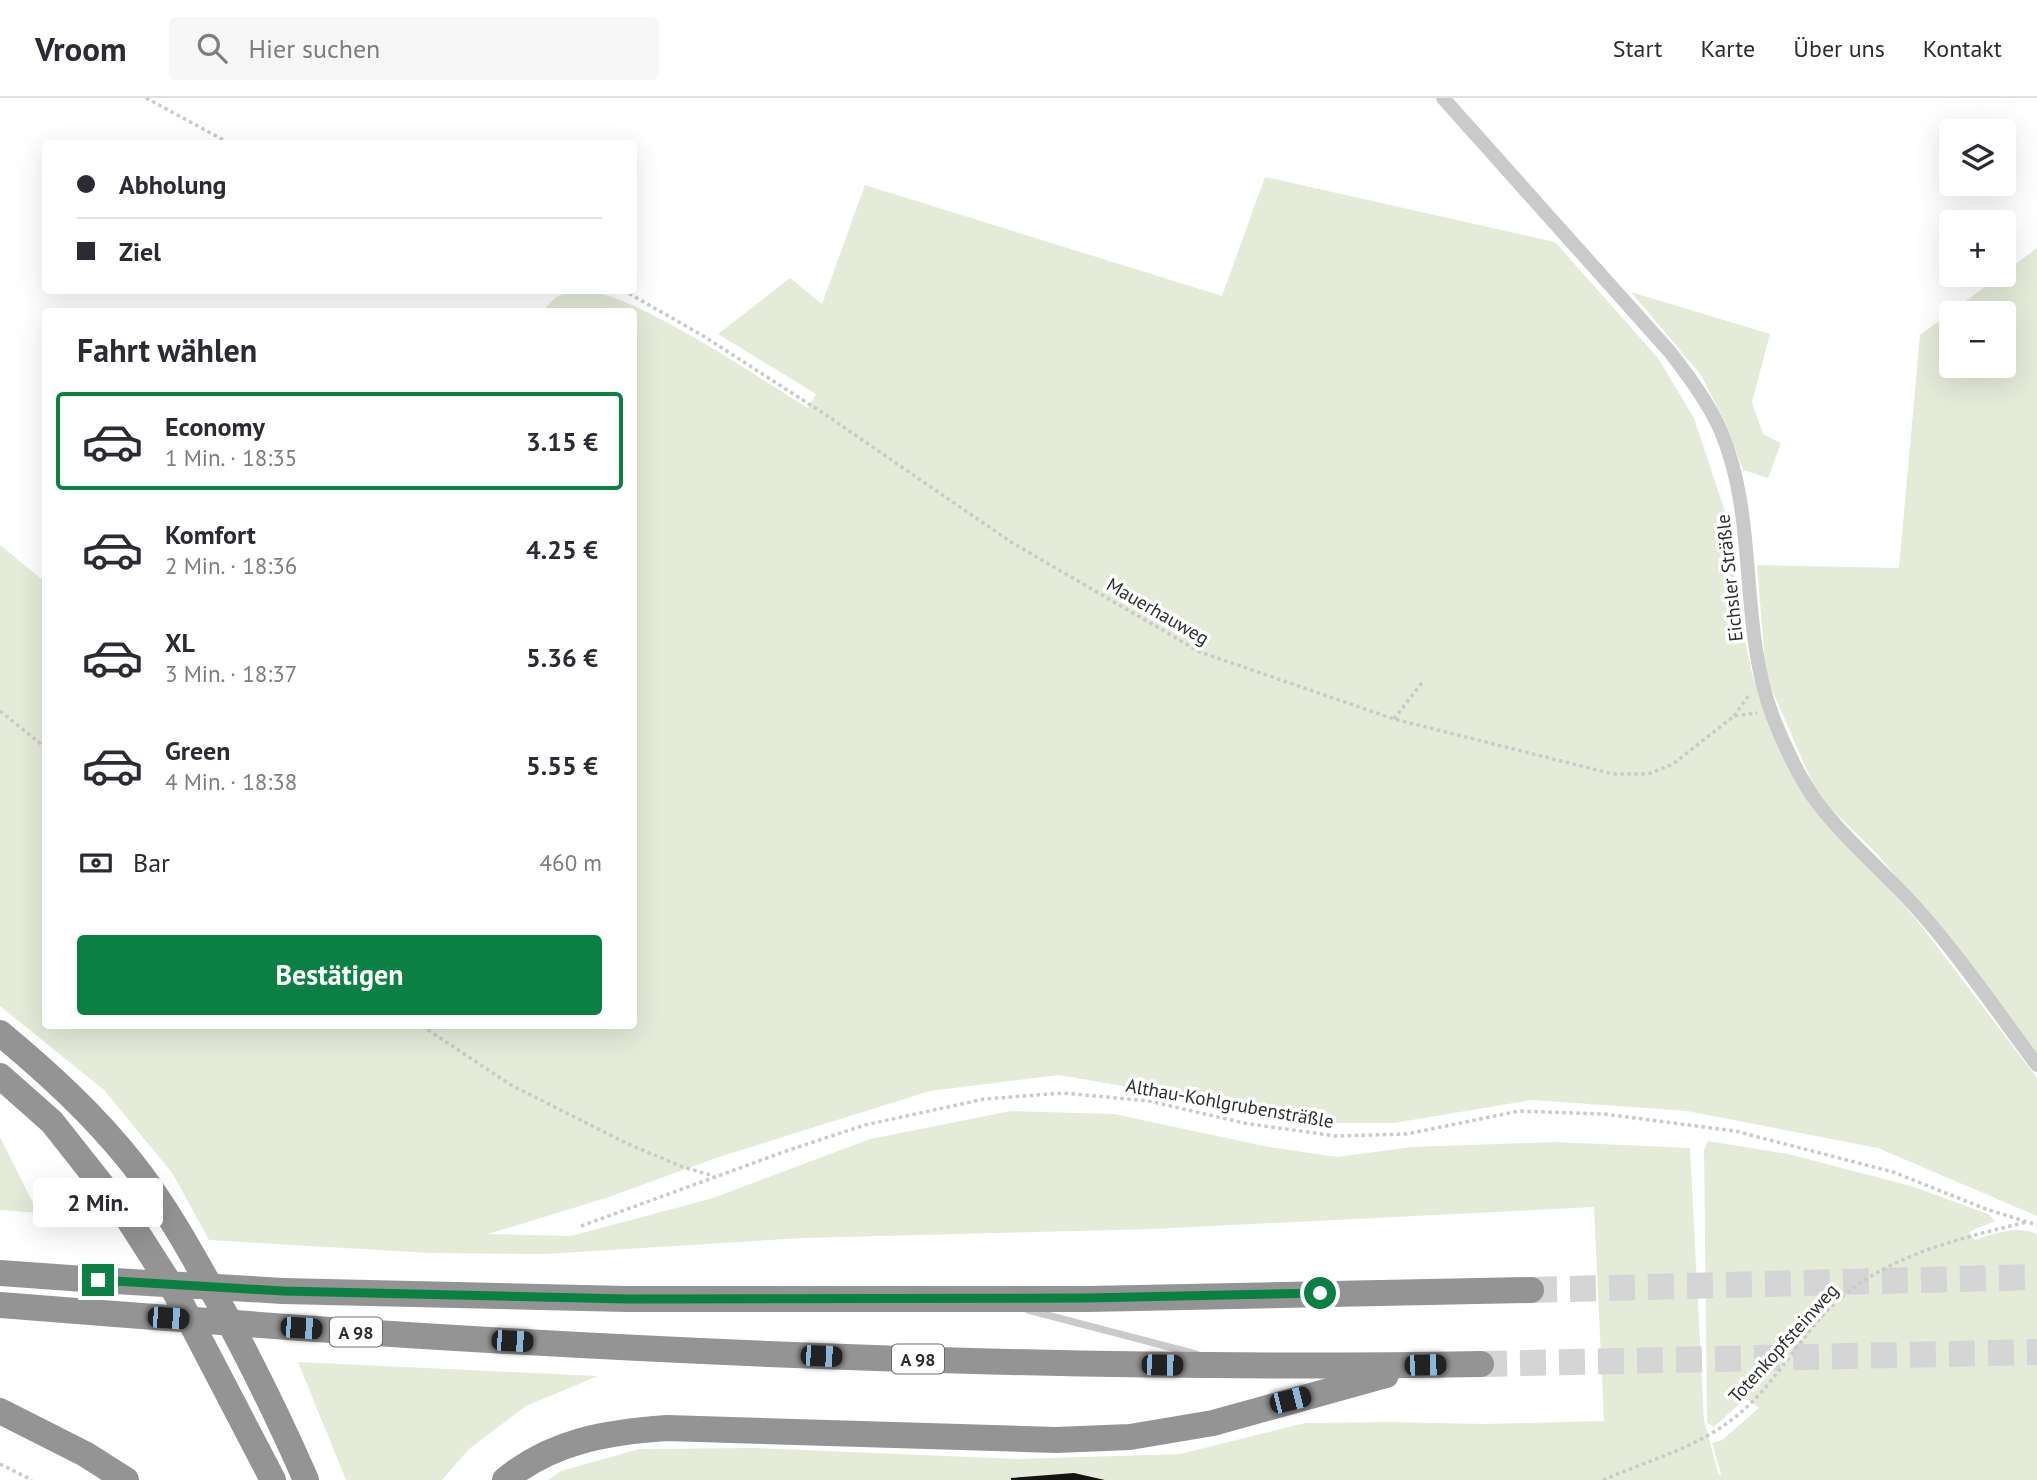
<!DOCTYPE html>
<html lang="de">
<head>
<meta charset="utf-8">
<style>
  :root { --surface:#fff; --page:#f7f7f7; --text:#2b2b33; --muted:#7c7c81; --line:#e1e1e2; --accent:#0b8043 }
  body { margin:0; font-family:"PT Sans",sans-serif; background:var(--page); color:var(--text); height:100vh; display:flex; flex-direction:column; font-size:26px; white-space:nowrap }
  * { box-sizing:border-box; margin:0 }
  p { font-size:23px; color:var(--muted) }
  .icon { flex:none; width:38px; height:38px; fill:none; stroke:currentColor; stroke-width:2; stroke-linecap:round; stroke-linejoin:round }
  .map { position:relative; flex:1; overflow:hidden }
  .side { position:absolute; left:42px; top:210px; width:595px; height:721px; display:flex; flex-direction:column; background:var(--surface); border-radius:7px; box-shadow:0 7px 28px #0002 }
  .side>* { flex:none }
  .top-card { position:absolute; left:42px; top:42px; width:595px; height:154px; border-radius:7px; box-shadow:0 7px 28px #0002; display:grid; align-content:center; height:154px; padding:0 35px; background:var(--surface) }
  .controls { position:absolute; left:1939px; top:21px; display:grid; gap:14px }
  .controls a { display:grid; place-items:center; width:77px; height:77px; border-radius:7px; background:var(--surface); box-shadow:0 7px 28px #0002; font-size:35px }
  .end { position:absolute; width:32px; height:32px; margin:-16px; border:9px solid #0b8043; background:#fff; box-shadow:0 0 0 4px #fff }
  .from { border-radius:50% }
  .bubble { position:absolute; height:49px; border-radius:7px; background:var(--surface); box-shadow:0 7px 28px #0002; font-size:23px; font-weight:800; line-height:49px; text-align:center }
  .car { position:absolute; width:21px; height:42px; margin:-21px -10px; border-radius:9px; box-shadow:0 0 5px 2px #0007; background:linear-gradient(#222 24%,#8ab4d8 0 40%,#222 0 76%,#8ab4d8 0 86%,#222 0) }
  .top-card b { display:flex; align-items:center; gap:24px; height:66px; font-size:26px }
  .top-card b+b { border-top:2px solid var(--line) }
  .top-card i { width:18px; height:18px; background:var(--text) }
  ul { padding:0; list-style:none }
  li { display:flex; align-items:center; gap:21px; height:98px; margin:0 14px 10px; padding:0 21px; border:4px solid transparent; border-radius:7px }
  li div { flex:1 }
  li b { display:block; font-size:26px }
  li em { font-style:normal; font-weight:800 }
  li.current { border-color:var(--accent) }
  li>.icon { width:63px; height:63px; stroke-width:1.5 }
  h2 { padding:0 35px; font-size:32px; line-height:84px }
  .pay { display:flex; align-items:center; gap:18px; height:77px; padding:0 35px; font-size:26px }
  .pay p { margin-inline-start:auto }
  .button { display:flex; gap:14px; margin-top:auto; padding:14px 35px }
  .button a { flex:1; height:80px; border-radius:7px; background:var(--accent); color:#fff; font-size:28px; font-weight:800; line-height:80px; text-align:center }
  header { display:flex; align-items:center; gap:42px; box-sizing:border-box; height:98px; padding:0 35px; background:var(--surface); border-bottom:2px solid var(--line) }
  header strong { font-size:33px }
  nav { display:flex; gap:38px; margin-inline-start:auto; font-size:24px }
  .search { width:490px; height:63px; background:var(--page); display:flex; align-items:center; gap:18px; box-sizing:border-box; padding:0 24px; border-radius:7px; color:var(--muted); font-size:26px }
  .map>svg:first-child { display:block }
  .green { fill:#e5ebd9; fill-rule:evenodd }
  .building { fill:#141414 }
  .lines { fill:none; stroke-linecap:round; stroke-linejoin:round }
  .highway-tunnel { stroke:#d5d5d5; stroke-width:26; stroke-dasharray:26 13; stroke-linecap:butt }
  .path { stroke:#cacaca; stroke-width:3.5; stroke-dasharray:3.5 3.5; stroke-linecap:butt }
  .lane { stroke:#cacaca; stroke-width:7 }
  .street { stroke:#cacaca; stroke-width:14 }
  .highway { stroke:#949494; stroke-width:26 }
  .highway-bridge { stroke:#949494; stroke-width:26 }
  .route { stroke:#0b8043; stroke-width:9 }
  .labels { text-anchor:middle; dominant-baseline:central; stroke-width:7; stroke-linejoin:round; paint-order:stroke }
  .shield { fill:#fff; stroke:#6c6c6c; stroke-width:2 }
  .shield-label { font-size:18px; font-weight:bold; fill:#2d2d2d }
  .street-label { font-size:19px; fill:#2d2d2d; stroke:#fff }
</style>
</head>
<body>
<header>
<strong>Vroom</strong>
<div class="search"><svg class="icon" aria-label="search" viewBox="0 0 24 24"><circle cx="10" cy="10" r="6"/><path d="M15 15l6 6"/></svg>Hier suchen</div>
<nav><a>Start</a><a>Karte</a><a>Über uns</a><a>Kontakt</a></nav>
</header>
<div class="map">
<svg width="2037" height="1382" viewBox="0 0 2037 1382">
  <rect width="100%" height="100%" fill="#fff"/>
  <g class="green">
    <path d="M1265,79L1555,144L1658,260L1694,320L1731,432L1736,503L1753,579L1789,664L1812,705L1916,821L2037,980V1118L1878,1050L1687,1013L1532,1002L1394,1025H1336L1059,977L930,993L716,1060L606,1100L488,1136L571,1138L713,1100L870,1041L1011,1013L1114,1016L1264,1048L1337,1059L1412,1049L1555,1044L1690,1050L1704,1322L1719,1378L1721,1376L1712,1345L1722,1342L1759,1310L1746,1300L1714,1329L1707,1325L1704,1052L1708,1043L1788,1056L1911,1088L1988,1116L1995,1123L1969,1134L1975,1142C1996,1135 2015,1127 2037,1136V1382H548L561,1373L639,1351L757,1350L1018,1361L1180,1356L1305,1325L1392,1324L1484,1326L1604,1323L1594,1109L1153,1131L803,1140L545,1156L429,1155L209,1142L173,1076L104,992L0,908V447L45,484L46,928H634V214L543,213C551,203 559,195 573,193C619,183 763,283 808,310L816,296L718,236L790,180L822,206L865,87L1222,198Z"/>
    <path d="M2037,150V956L1923,810L1878,757L1818,698L1766,578L1757,467L1899,470L1920,237ZM1951,215H2004V268H1951Z"/>
    <path d="M1631,194L1770,236L1752,304L1763,336L1781,345L1768,380L1743,372L1726,326L1701,277Z"/>
    <path d="M0,1039L38,1115L0,1112Z"/>
    <path d="M298,1264L598,1278L526,1308L469,1351L442,1382H346Z"/>
  </g>
  <path class="building" d="M1074,1375L1105,1382H1011V1380Z"/>
  <g class="lines">
    <g class="highway-tunnel">
      <path d="M1531,1192L2037,1179"/>
      <path d="M1481,1266L2037,1254"/>
    </g>
    <g class="path">
      <path d="M146,0L231,46"/>
      <path d="M623,192L705,239L826,317L1011,444L1200,554L1394,621L1613,676H1648L1673,666L1734,618L1757,615"/>
      <path d="M0,613L46,650"/>
      <path d="M1734,618L1749,597"/>
      <path d="M1394,621L1424,582"/>
      <path d="M422,928L511,987L628,1046L683,1069L714,1078"/>
      <path d="M581,1128L789,1052L865,1027L984,1001L1063,995L1149,1003L1244,1025L1335,1038L1407,1036L1519,1013L1604,1016L1735,1033L1893,1074L1986,1111L2037,1127"/>
      <path d="M0,1366L32,1382"/>
      <path d="M1603,1382C1647,1363 1696,1350 1734,1320C1771,1291 1793,1250 1825,1215C1876,1160 1956,1141 2027,1124"/>
    </g>
    <path class="lane" d="M1028,1212L1196,1256"/>
    <path class="street" d="M1443,0L1670,254C1689,279 1708,304 1721,333C1759,424 1738,527 1773,619C1783,645 1800,681 1816,703C1847,744 1888,777 1921,815C1963,863 1999,916 2037,967"/>
    <g class="highway">
      <path d="M0,935C48,975 93,1016 132,1065C165,1107 191,1154 217,1201C249,1260 279,1320 306,1382"/>
      <path d="M0,978L52,1024L127,1119L175,1194L273,1382"/>
      <path d="M0,1175L98,1182"/>
      <path d="M283,1193L627,1201H1088L1531,1192"/>
      <path d="M0,1207L115,1216"/>
      <path d="M301,1230C693,1257 1087,1273 1481,1266"/>
      <path d="M0,1313L85,1356L126,1382"/>
      <path d="M505,1382C552,1343 608,1334 667,1330L1056,1342L1130,1339L1213,1325L1386,1277"/>
    </g>
    <g class="highway-bridge">
      <path d="M98,1182L283,1193"/>
      <path d="M115,1216L301,1230"/>
    </g>
  </g>
  <g class="lines">
    <path class="route" d="M98,1182L283,1193L627,1201L1088,1200L1320,1195"/>
  </g>
  <g class="labels">
    <g class="shield">
      <rect x="330" y="1219.5" width="52" height="29" rx="5"/>
      <rect x="892" y="1246.5" width="52" height="29" rx="5"/>
    </g>
    <g class="shield-label">
      <text x="356" y="1234">A 98</text>
      <text x="918" y="1261">A 98</text>
    </g>
    <g class="street-label">
      <text transform="translate(1729 480) rotate(-96)">Eichsler Sträßle</text>
      <text transform="translate(1158 513) rotate(30)">Mauerhauweg</text>
      <text transform="translate(1230 1005) rotate(10)">Althau-Kohlgrubensträßle</text>
      <text transform="translate(1783 1245) rotate(-48)">Totenkopfsteinweg</text>
    </g>
  </g>
</svg>
<div class="controls">
<a><svg class="icon" aria-label="layers" viewBox="0 0 24 24"><path d="M12 4l9 5-9 5-9-5zM3 14l9 5 9-5"/></svg></a>
<a>+</a>
<a>−</a>
</div>
<i class="end from" style="left:1320px;top:1195px"></i>
<i class="end" style="left:98px;top:1182px"></i>
<div class="bubble" style="left:33px;top:1080px;width:130px">2 Min.</div>
<i class="car" style="left:168px;top:1220px;rotate:94deg"></i>
<i class="car" style="left:301px;top:1230px;rotate:94deg"></i>
<i class="car" style="left:512px;top:1243px;rotate:93deg"></i>
<i class="car" style="left:821px;top:1258px;rotate:92deg"></i>
<i class="car" style="left:1162px;top:1267px;rotate:91deg"></i>
<i class="car" style="left:1425px;top:1267px;rotate:89deg"></i>
<i class="car" style="left:1290px;top:1302px;rotate:76deg"></i>
<div class="top-card">
<b><i class="from"></i>Abholung</b>
<b><i></i>Ziel</b>
</div>
<section class="side">
<h2>Fahrt wählen</h2>
<ul>
<li class="current"><svg class="icon" aria-label="car" viewBox="0 0 24 24"><path d="M5 17H2v-5l4-1 3-4h7l3 4 3 1v5h-3M9 17h6M6 11h13"/><circle cx="7" cy="17" r="2"/><circle cx="17" cy="17" r="2"/></svg><div><b>Economy</b><p>1 Min. · 18:35</p></div><em>3.15 €</em></li>
<li><svg class="icon" aria-label="car" viewBox="0 0 24 24"><path d="M5 17H2v-5l4-1 3-4h7l3 4 3 1v5h-3M9 17h6M6 11h13"/><circle cx="7" cy="17" r="2"/><circle cx="17" cy="17" r="2"/></svg><div><b>Komfort</b><p>2 Min. · 18:36</p></div><em>4.25 €</em></li>
<li><svg class="icon" aria-label="car" viewBox="0 0 24 24"><path d="M5 17H2v-5l4-1 3-4h7l3 4 3 1v5h-3M9 17h6M6 11h13"/><circle cx="7" cy="17" r="2"/><circle cx="17" cy="17" r="2"/></svg><div><b>XL</b><p>3 Min. · 18:37</p></div><em>5.36 €</em></li>
<li><svg class="icon" aria-label="car" viewBox="0 0 24 24"><path d="M5 17H2v-5l4-1 3-4h7l3 4 3 1v5h-3M9 17h6M6 11h13"/><circle cx="7" cy="17" r="2"/><circle cx="17" cy="17" r="2"/></svg><div><b>Green</b><p>4 Min. · 18:38</p></div><em>5.55 €</em></li>
</ul>
<div class="pay"><svg class="icon" aria-label="cash" viewBox="0 0 24 24"><path d="M3 7h18v10H3z"/><circle cx="12" cy="12" r="2"/></svg>Bar<p>460 m</p></div>
<div class="button"><a>Bestätigen</a></div>
</section>
</div>
</body>
</html>
